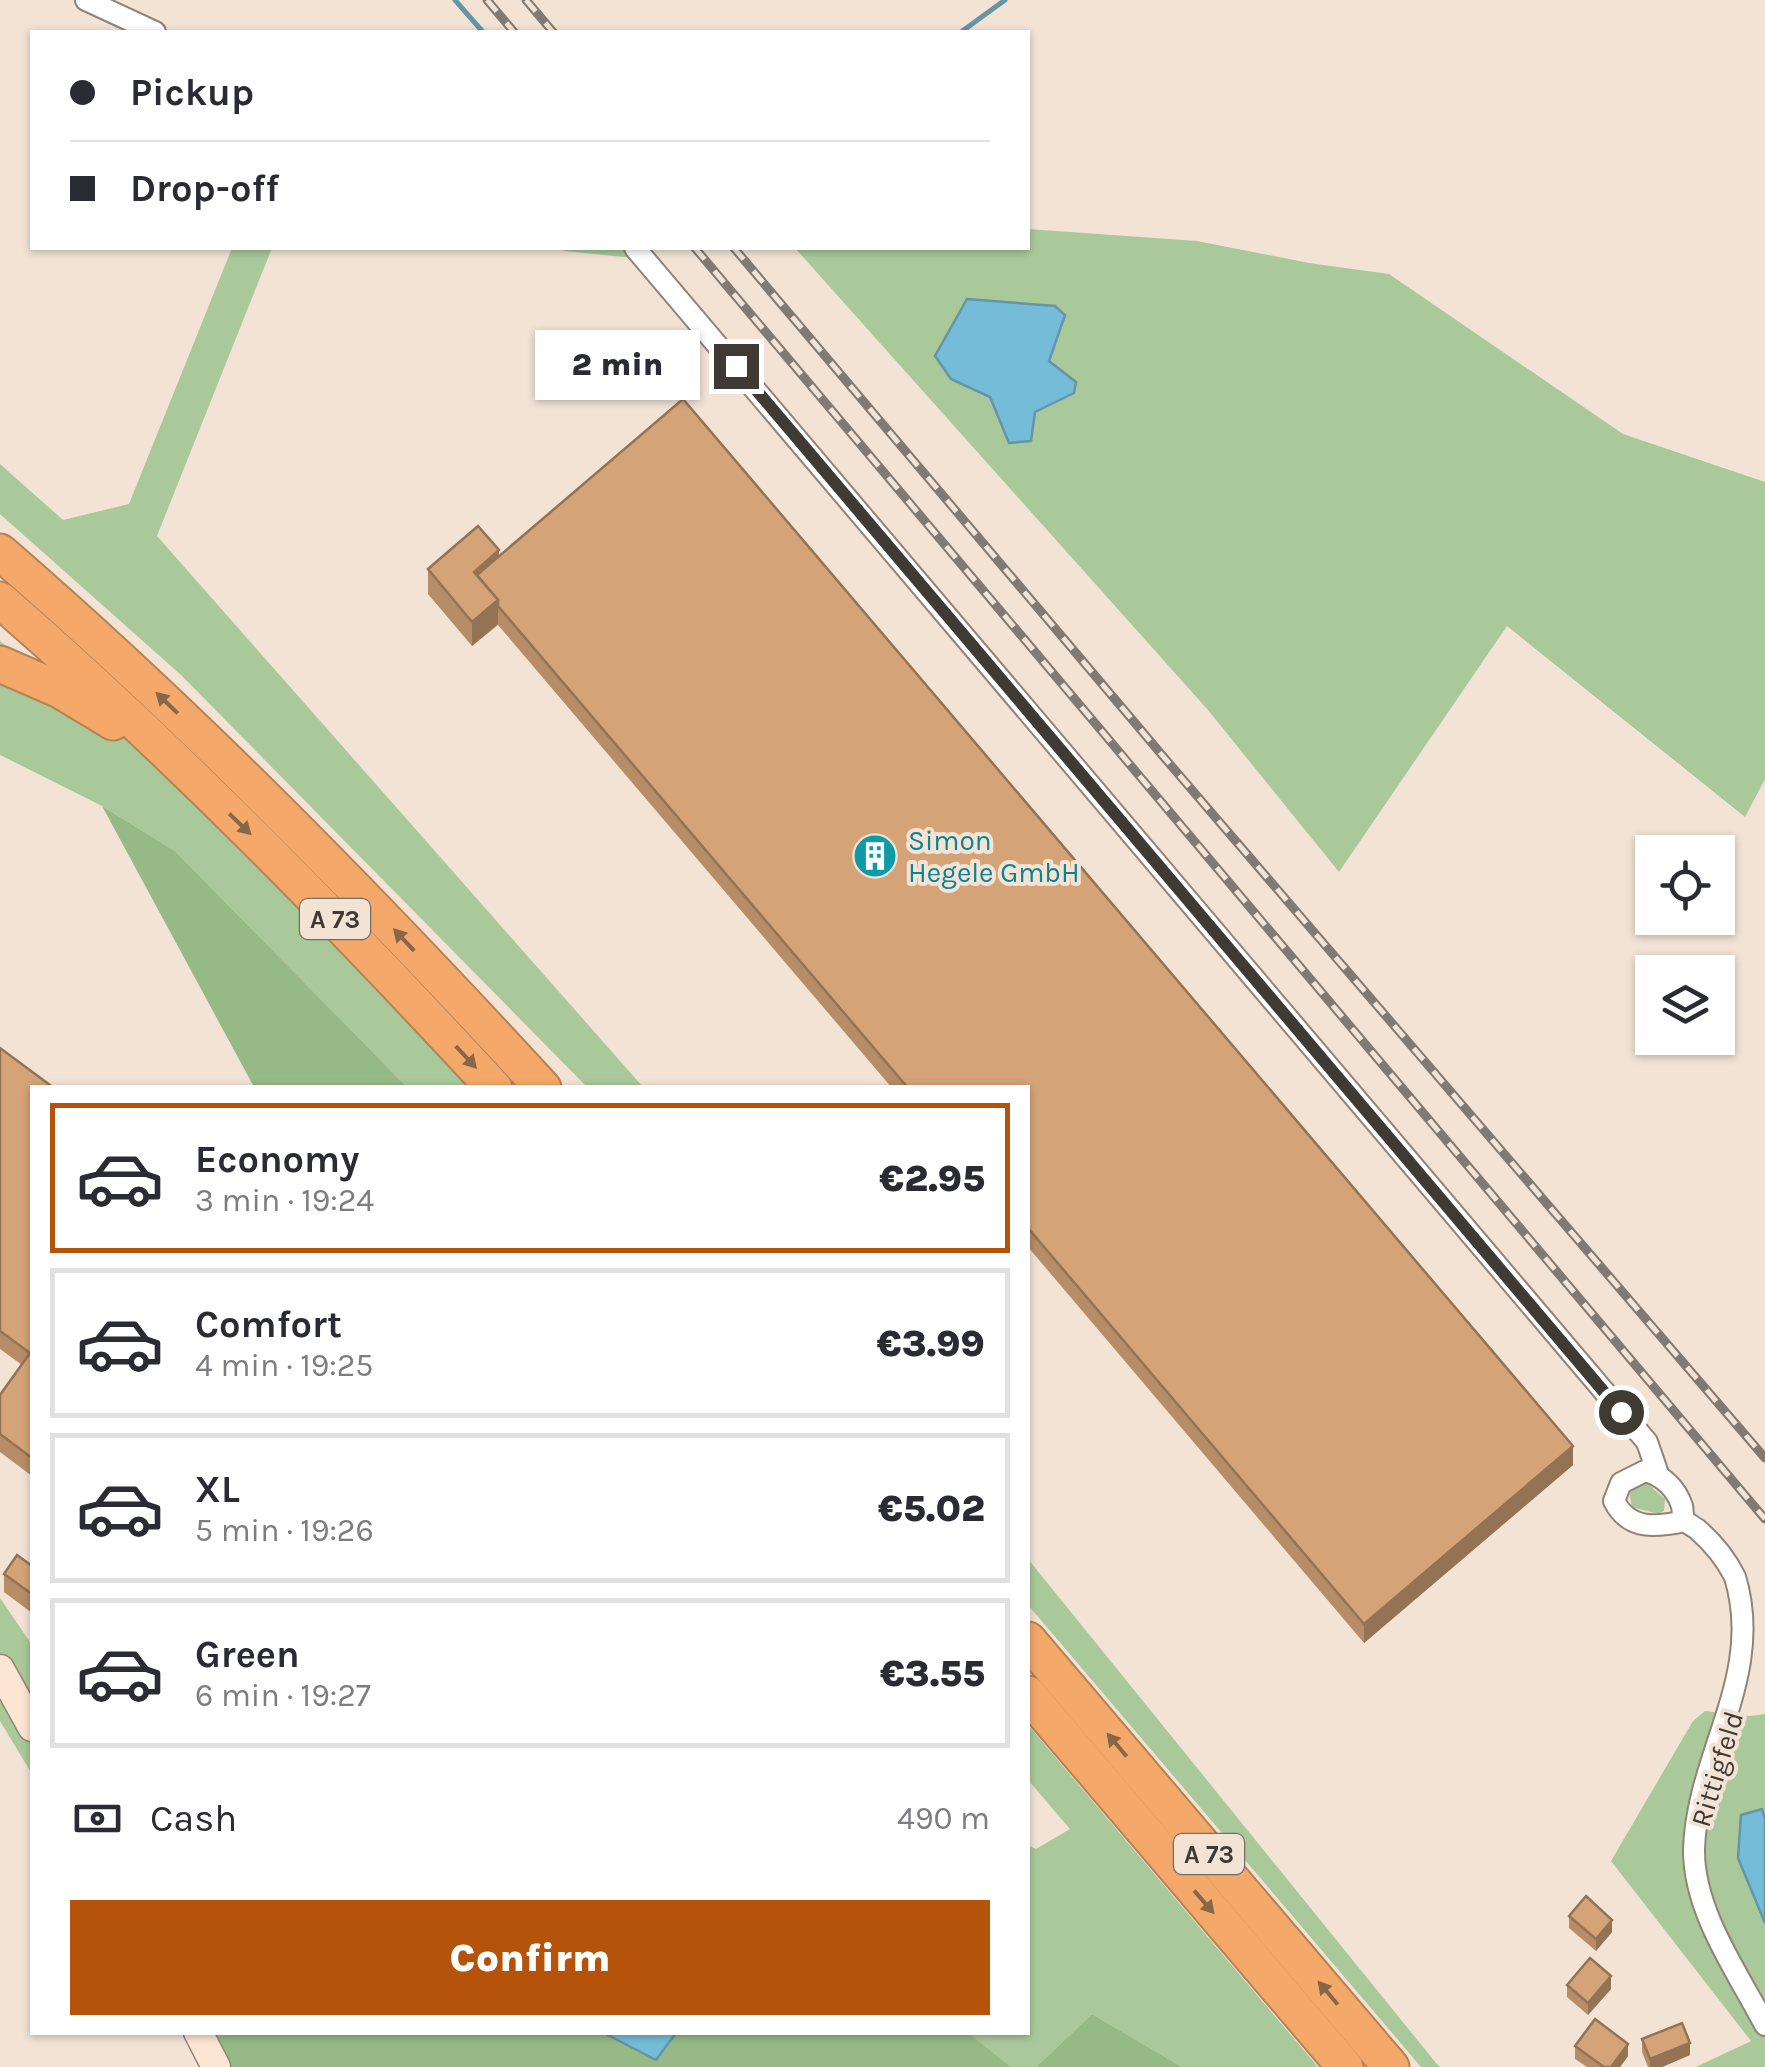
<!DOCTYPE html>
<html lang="en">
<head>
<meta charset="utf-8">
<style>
  :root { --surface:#fff; --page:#f2f2f3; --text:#2b2b33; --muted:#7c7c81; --line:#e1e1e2; --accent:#b45309 }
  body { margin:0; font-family:Karla,sans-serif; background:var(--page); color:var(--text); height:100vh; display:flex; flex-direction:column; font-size:38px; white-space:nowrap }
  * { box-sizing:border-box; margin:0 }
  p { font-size:32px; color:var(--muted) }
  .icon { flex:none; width:55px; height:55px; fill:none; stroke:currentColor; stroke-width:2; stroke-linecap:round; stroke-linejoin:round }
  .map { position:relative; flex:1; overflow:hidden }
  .side { position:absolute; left:30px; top:1085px; width:1000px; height:950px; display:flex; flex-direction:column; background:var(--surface); border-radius:0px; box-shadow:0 2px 8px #0004 }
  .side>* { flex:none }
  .banner { position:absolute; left:30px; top:30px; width:1000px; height:220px; border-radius:0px; box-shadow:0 2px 8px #0004; display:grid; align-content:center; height:220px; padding:0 40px; background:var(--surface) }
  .controls { position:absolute; left:1635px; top:835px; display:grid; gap:20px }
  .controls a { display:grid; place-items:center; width:100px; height:100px; border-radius:0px; background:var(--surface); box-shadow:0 2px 8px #0004; font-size:50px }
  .end { position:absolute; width:45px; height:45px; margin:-22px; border:12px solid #3f3a34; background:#fff; box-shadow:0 0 0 5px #fff }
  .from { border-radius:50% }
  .bubble { position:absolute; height:70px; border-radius:0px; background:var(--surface); box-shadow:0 2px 8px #0004; font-size:32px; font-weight:800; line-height:70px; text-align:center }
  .banner b { display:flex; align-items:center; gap:35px; height:95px; font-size:38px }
  .banner b+b { border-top:2px solid var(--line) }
  .banner i { width:25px; height:25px; background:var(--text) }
  ul { padding:18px 0 0; list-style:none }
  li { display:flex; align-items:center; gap:30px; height:150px; margin:0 20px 15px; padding:0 20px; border:5px solid var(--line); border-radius:0px }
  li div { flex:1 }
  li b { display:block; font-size:38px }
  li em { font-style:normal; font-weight:800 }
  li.current { border-color:var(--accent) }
  li>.icon { width:90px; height:90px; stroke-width:1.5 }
  .pay { display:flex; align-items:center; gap:25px; height:110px; padding:0 40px; font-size:38px }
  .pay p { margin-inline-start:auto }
  .cta { display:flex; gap:20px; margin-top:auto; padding:20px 40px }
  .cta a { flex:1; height:115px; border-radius:0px; background:var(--accent); color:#fff; font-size:40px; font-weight:800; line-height:115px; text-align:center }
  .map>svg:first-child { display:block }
  .green { fill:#a9c99b }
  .forest { fill:#96ba86 }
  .water { fill:#75bcd8; stroke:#6595a7; stroke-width:2.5 }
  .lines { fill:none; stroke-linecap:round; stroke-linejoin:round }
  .stream { stroke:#6595a7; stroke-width:5 }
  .street-casing { stroke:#918477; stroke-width:24 }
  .secondary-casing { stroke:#918477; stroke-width:31 }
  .highway-casing { stroke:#b58256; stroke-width:39 }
  .street { stroke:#fff; stroke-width:20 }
  .secondary { stroke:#fce5d2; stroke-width:28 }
  .highway { stroke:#f4a869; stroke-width:35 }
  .rail-casing { stroke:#827a71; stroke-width:9 }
  .rail { stroke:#f2e3d5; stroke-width:5; stroke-dasharray:15; stroke-linecap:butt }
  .wall { fill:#b68d67 }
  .shaded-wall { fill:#947354 }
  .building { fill:#d4a478; stroke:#947354; stroke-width:2.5 }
  .oneway { fill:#876649 }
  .route { stroke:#3f3a34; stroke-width:12 }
  .labels { text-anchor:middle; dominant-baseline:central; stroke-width:8; stroke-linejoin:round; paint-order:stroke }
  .shield { fill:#f2e3d5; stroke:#756d64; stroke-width:2.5 }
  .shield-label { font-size:25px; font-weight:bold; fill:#3f3a34 }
  .culture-label { font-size:28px; fill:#0d838f; stroke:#f2e3d5; text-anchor:start }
  .street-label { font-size:28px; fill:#3f3a34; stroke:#f2e3d5 }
</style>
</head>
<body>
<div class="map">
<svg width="1765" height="2067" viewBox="0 0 1765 2067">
  <rect width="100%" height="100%" fill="#f2e3d5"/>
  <g class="green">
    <path d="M1028,229L1197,241L1309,263L1389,274L1623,434L1765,482V779L1745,817L1507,626L1339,872L1208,710L795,248H1028Z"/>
    <path d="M232,248H272L157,536L643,1087H587L181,675L0,514V464L63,520L129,504Z"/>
    <path d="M556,248H644L653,260L565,251Z"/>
    <path d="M0,641L141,748L296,903L468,1087H407L175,851L102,806L0,755Z"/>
    <path d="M1641,1483L1648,1484L1665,1499L1664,1511L1658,1514L1632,1507L1629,1492Z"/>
    <path d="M1028,1559L1436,2063L1440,2067H1421L1028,1605Z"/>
    <path d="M0,1598L32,1645V1774L0,1721Z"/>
    <path d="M1705,1711L1750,1716L1765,1714V2067H1696L1751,2041L1611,1861L1693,1721Z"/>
    <path d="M1028,1725L1318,2067H1182L1092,2014L1036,2067H1011L967,2033L1028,2032V1845L1036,1849L1070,1829L1028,1780Z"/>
  </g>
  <g class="forest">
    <path d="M102,806L175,851L407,1087H254Z"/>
    <path d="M1092,2014L1182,2067H1036Z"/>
    <path d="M967,2032L1011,2067H211L186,2033Z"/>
  </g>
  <g class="water">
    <path d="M967,299L1055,306L1065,315L1049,361L1076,382L1074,393L1035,412L1031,441L1009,443L990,397L951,379L935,356Z"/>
    <path d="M1762,1809L1765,1819V1923L1738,1858L1741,1815Z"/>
    <path d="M604,2033H676L656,2060Z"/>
  </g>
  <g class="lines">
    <g class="stream">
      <path d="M455,0L483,32"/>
      <path d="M961,32L1005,0"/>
    </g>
    <defs>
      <g id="street">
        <path d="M86,0L155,32"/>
        <path d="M635,248L1647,1442L1658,1474"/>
        <path d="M1685,1521C1657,1527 1629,1531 1614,1501L1621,1483L1645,1471C1662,1475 1676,1488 1682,1506C1683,1510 1682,1516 1685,1521C1685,1521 1696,1529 1697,1529C1712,1542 1726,1559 1735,1577C1765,1676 1697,1753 1694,1849C1693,1911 1738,1973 1765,2025"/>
      </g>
      <g id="secondary">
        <path d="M0,1669L32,1727"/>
        <path d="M198,2032L216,2067"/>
      </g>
      <g id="highway">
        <path d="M0,552C192,718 370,900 543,1088"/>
        <path d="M0,600C175,752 337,918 494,1088"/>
        <path d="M0,664L60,690L113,722"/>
        <path d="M1028,1640L1391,2067"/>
        <path d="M1028,1694L1345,2067"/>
      </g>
    </defs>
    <use href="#street" class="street-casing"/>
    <use href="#secondary" class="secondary-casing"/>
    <use href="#highway" class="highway-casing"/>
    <use href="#street" class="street"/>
    <use href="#secondary" class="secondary"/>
    <use href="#highway" class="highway"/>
    <defs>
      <g id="rail">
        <path d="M487,0L514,32"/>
        <path d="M526,0L553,32"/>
        <path d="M695,248L1765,1519"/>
        <path d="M734,248L1162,755L1765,1458"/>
      </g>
    </defs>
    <use href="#rail" class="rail-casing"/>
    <use href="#rail" class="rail"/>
  </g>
  <g class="wall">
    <path d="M499,556L1573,1465L1364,1643L1028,1247V1088H892L498,625L472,646L428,594V569Z"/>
    <path d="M0,1048L32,1088V1476L0,1452V1395L22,1365L0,1349Z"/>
    <path d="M32,1566V1613L4,1592V1574Z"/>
    <path d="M1569,1916L1612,1932L1596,1951L1569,1928Z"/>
    <path d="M1567,1985L1611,1989L1588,2015L1567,1997Z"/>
    <path d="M1642,2039L1690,2055L1662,2067H1648L1642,2052Z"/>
    <path d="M1575,2046L1628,2056L1620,2067H1587L1575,2059Z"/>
  </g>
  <g class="shaded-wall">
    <path d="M499,550V575L474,596V572Z"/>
    <path d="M498,600V624L472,646V622Z"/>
    <path d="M1573,1446V1465L1364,1643V1624Z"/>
    <path d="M1612,1920V1932L1596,1951V1939Z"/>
    <path d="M1611,1976V1989L1588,2015V2003Z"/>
    <path d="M1690,2043V2055L1662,2067H1650V2059Z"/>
    <path d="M1628,2044V2056L1620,2067H1611Z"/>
  </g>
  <g class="building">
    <path d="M683,399L1573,1446L1364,1624L1028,1228V1088H908L498,606V600L477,575Z"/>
    <path d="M478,526L499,550L474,572L498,600L472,622L428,569Z"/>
    <path d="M0,1048L54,1088H32V1458L0,1434V1395L30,1353L0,1331Z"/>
    <path d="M17,1555L32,1566V1594L4,1574Z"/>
    <path d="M1586,1896L1612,1920L1596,1939L1569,1916Z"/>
    <path d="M1590,1958L1611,1976L1588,2003L1567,1985Z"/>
    <path d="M1595,2019L1628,2044L1611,2067H1604L1575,2046Z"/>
    <path d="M1682,2023L1690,2043L1650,2059L1642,2039Z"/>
  </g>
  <defs><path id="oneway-solid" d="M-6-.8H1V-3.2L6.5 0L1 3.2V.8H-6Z" transform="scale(2.5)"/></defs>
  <g class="oneway">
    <use href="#oneway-solid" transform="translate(167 703) rotate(-136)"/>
    <use href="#oneway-solid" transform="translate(240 824) rotate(44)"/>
    <use href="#oneway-solid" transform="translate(404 940) rotate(-133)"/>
    <use href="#oneway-solid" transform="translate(466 1057) rotate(47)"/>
    <use href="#oneway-solid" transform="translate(1117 1745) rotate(-130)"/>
    <use href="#oneway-solid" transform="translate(1204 1902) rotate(49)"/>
    <use href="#oneway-solid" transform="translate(1328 1993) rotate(-130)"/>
  </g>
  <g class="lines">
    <path class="route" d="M736,366L1621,1412"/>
  </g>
  <defs>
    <symbol id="building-disc" viewBox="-11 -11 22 22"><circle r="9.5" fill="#0f9aa8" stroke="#f2e3d5"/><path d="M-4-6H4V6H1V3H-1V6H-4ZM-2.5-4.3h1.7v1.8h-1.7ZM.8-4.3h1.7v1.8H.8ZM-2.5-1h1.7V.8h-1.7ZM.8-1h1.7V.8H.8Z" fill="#fff"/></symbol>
  </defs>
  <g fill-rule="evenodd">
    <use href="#building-disc" x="850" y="831" width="50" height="50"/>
  </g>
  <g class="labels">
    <g class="shield">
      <rect x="300" y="899" width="70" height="40" rx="8"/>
      <rect x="1174" y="1834" width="70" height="40" rx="8"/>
    </g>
    <g class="shield-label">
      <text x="335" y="919">A 73</text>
      <text x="1209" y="1854">A 73</text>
    </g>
    <g class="culture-label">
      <text x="908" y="840">Simon<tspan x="908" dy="32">Hegele GmbH</tspan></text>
    </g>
    <g class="street-label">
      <text transform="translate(1717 1769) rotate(-73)">Rittigfeld</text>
    </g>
  </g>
</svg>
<div class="controls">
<a><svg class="icon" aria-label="locate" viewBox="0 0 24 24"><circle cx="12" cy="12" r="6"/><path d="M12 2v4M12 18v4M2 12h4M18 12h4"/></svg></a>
<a><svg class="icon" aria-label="layers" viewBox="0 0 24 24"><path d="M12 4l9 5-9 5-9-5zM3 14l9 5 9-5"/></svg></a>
</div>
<i class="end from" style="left:1621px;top:1412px"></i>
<i class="end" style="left:736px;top:366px"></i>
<div class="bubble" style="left:535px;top:330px;width:165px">2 min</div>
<div class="banner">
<b><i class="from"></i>Pickup</b>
<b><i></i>Drop-off</b>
</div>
<section class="side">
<ul>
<li class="current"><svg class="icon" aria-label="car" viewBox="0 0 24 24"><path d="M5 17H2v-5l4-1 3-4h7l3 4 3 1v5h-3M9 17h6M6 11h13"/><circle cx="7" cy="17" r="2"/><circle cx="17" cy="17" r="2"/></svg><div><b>Economy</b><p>3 min · 19:24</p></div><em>€2.95</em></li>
<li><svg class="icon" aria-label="car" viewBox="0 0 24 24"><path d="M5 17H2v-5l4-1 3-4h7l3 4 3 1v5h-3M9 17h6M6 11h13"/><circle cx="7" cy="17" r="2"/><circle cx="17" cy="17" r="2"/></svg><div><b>Comfort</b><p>4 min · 19:25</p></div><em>€3.99</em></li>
<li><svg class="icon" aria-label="car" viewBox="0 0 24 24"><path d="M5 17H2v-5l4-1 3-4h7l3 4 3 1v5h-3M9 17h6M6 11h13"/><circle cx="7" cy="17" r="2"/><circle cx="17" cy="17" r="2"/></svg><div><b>XL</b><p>5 min · 19:26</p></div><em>€5.02</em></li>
<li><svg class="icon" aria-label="car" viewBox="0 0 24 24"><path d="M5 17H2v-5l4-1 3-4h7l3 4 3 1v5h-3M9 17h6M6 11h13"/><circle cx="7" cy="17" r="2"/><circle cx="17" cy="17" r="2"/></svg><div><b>Green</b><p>6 min · 19:27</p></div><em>€3.55</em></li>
</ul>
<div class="pay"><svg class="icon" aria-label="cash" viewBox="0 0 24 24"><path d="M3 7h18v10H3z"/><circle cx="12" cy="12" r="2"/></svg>Cash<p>490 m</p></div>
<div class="cta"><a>Confirm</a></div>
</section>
</div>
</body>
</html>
